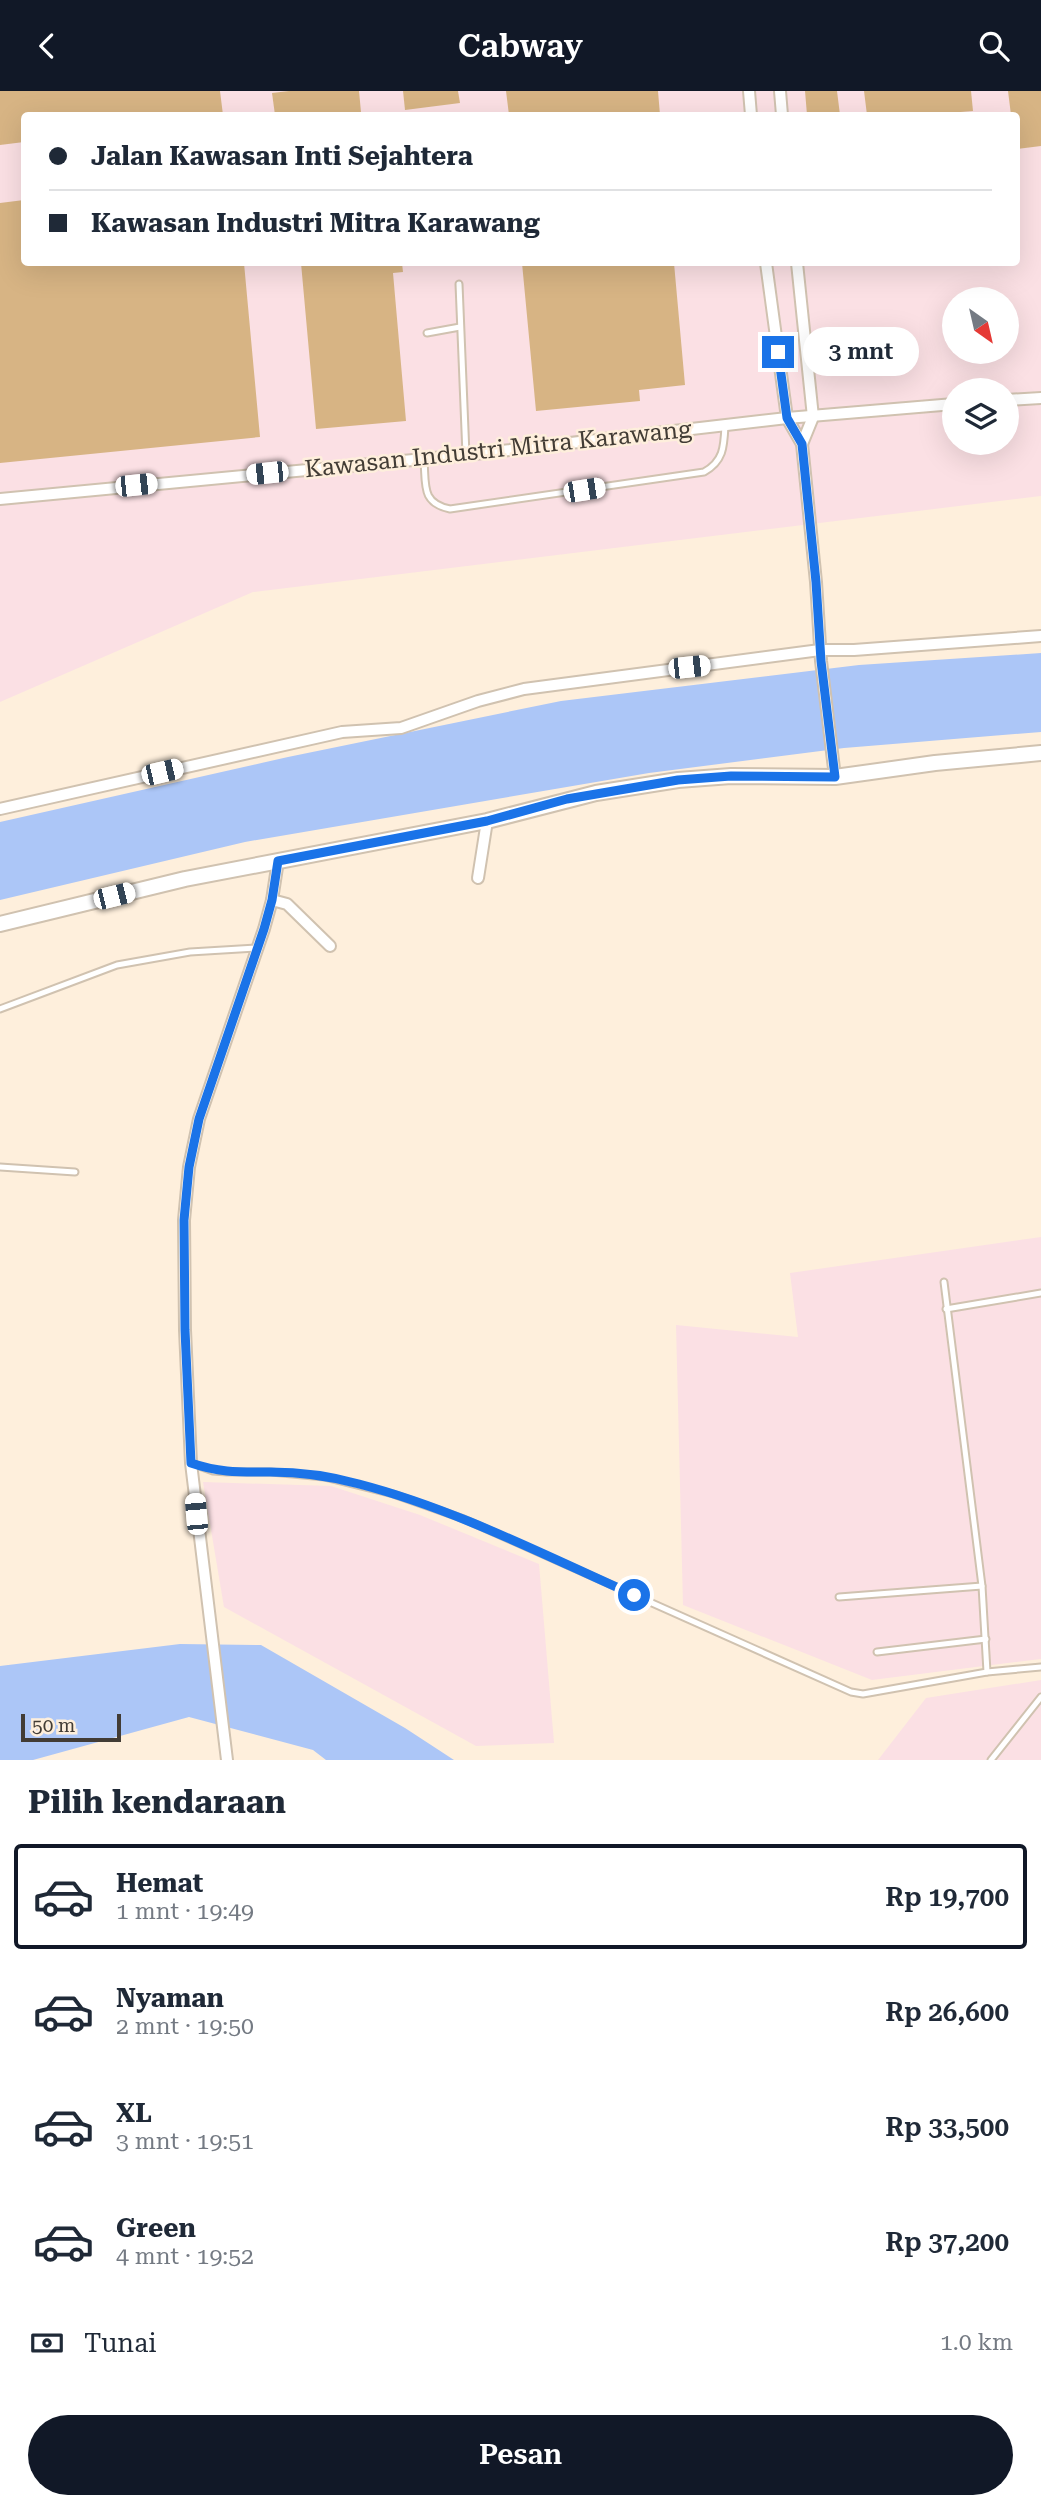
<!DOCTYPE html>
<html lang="id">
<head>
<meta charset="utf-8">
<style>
  :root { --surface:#fff; --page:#f6f6f7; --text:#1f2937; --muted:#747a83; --line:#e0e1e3; --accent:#111827 }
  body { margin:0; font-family:"Roboto Serif",serif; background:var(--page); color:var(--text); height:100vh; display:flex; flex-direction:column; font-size:26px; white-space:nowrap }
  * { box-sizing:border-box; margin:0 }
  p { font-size:23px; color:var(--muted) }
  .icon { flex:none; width:38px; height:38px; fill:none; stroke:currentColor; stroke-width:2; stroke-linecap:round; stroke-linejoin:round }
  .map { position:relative; height:1669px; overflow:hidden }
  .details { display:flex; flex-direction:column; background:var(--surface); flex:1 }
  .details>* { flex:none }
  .banner { position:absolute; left:21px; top:21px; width:999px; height:154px; border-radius:7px; box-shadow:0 7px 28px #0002; display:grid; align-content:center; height:154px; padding:0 28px; background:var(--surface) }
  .needle { width:46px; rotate:146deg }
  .controls { position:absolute; left:942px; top:196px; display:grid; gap:14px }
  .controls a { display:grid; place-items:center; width:77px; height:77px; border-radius:50%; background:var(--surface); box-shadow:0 7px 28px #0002; font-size:35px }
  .scale { position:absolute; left:21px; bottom:18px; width:100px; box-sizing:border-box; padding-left:7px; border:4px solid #423c35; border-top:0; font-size:19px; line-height:24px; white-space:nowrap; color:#423c35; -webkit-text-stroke:5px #feefdc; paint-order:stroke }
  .end { position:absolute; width:32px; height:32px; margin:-16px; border:9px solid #1a73e8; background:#fff; box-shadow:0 0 0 4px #fff }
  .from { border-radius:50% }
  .bubble { position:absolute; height:49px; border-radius:24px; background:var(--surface); box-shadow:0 7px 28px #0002; font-size:23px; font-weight:600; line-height:49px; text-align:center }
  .car { position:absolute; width:21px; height:42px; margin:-21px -10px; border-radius:9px; box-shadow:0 0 5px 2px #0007; background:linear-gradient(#fff 24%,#345 0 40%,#fff 0 76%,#345 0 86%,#fff 0) }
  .banner b { display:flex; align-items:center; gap:24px; height:66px; font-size:26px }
  .banner b+b { border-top:2px solid var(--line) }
  .banner i { width:18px; height:18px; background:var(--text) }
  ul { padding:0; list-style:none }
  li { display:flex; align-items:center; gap:21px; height:105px; margin:0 14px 10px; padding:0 14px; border:4px solid transparent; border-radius:7px }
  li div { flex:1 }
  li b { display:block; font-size:26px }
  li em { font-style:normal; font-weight:600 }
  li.active { border-color:var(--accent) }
  li>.icon { width:63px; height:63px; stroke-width:1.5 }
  h2 { padding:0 28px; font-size:32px; line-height:84px }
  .pay { display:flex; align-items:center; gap:18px; height:77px; padding:0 28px; font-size:26px }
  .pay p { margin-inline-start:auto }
  .cta { display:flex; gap:14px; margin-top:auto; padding:14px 28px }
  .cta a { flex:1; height:80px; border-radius:42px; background:var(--accent); color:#fff; font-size:28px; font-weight:600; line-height:80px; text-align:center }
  header { display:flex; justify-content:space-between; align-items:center; height:91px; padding:0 28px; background:var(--accent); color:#fff; font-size:32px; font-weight:600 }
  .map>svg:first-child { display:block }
  .industrial { fill:#fbe0e4; fill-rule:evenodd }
  .water { fill:#acc6f7 }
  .building { fill:#d7b484 }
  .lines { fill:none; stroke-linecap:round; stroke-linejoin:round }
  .service-casing { stroke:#d0c2b0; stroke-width:9 }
  .minor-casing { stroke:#d0c2b0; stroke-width:14 }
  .tertiary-casing { stroke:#d0c2b0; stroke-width:18 }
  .service { stroke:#fff; stroke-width:5 }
  .minor { stroke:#fff; stroke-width:10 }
  .tertiary { stroke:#fff; stroke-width:14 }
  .route { stroke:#1a73e8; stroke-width:9 }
  .labels { text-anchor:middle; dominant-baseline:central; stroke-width:5; stroke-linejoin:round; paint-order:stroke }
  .street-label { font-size:24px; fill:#423c35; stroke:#feefdc }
</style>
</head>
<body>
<header><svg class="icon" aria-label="back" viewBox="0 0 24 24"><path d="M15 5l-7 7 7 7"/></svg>Cabway<svg class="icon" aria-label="search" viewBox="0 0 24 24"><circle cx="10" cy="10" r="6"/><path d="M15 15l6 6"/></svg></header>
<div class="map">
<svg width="1041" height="1669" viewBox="0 0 1041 1669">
  <rect width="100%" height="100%" fill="#feefdc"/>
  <g class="industrial">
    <path d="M0,0H1041V405L253,501L0,611ZM24,24H1017V172H24ZM954,208H1006V261H954ZM954,299H1006V352H954Z"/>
    <path d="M1041,1146V1568L872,1589L683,1514L676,1234L798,1246L790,1182Z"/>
    <path d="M203,1391L331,1395L420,1424L539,1473L554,1652L476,1655L224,1516Z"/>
    <path d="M1041,1589V1669H878L926,1607Z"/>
  </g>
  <g class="water">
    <path d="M1041,562V641L844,657L649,682L245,751L0,809V731L288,666L561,610L859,574Z"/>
    <path d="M180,1553L261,1554L405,1637L454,1669H326L313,1659L189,1626L33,1669H0V1575Z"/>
  </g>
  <g class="building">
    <path d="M0,0H220L223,24H24V51L0,54Z"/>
    <path d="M289,0H359L361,21L332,24H275L272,2Z"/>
    <path d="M403,0H458L460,12L405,19Z"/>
    <path d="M506,0H658L660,24H509Z"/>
    <path d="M805,0H837L840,24H807Z"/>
    <path d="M864,0H971L973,20L924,24H867Z"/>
    <path d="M1008,0H1041V55L1017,58V24H1011Z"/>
    <path d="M24,109V172H244L260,346L0,372V112Z"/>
    <path d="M301,172H402L403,181L393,182L406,330L316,338Z"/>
    <path d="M522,172H674L685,294L639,299L640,310L536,320Z"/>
  </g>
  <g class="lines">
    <defs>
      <g id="service">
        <path d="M459,193L466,364"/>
        <path d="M427,242L460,236"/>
        <path d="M424,369C426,394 421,412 450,418L704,381C724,370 724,355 725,334"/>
        <path d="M0,918L117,874L190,861L257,857"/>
        <path d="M0,1076L75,1081"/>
        <path d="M944,1191L982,1495L987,1581"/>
        <path d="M946,1218L1041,1202"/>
        <path d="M191,1372L213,1380L227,1381H271L324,1386L393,1403L464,1428L851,1601L863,1603L987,1581L1041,1576"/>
        <path d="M839,1506L982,1495"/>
        <path d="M877,1561L986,1548"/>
        <path d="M991,1669L1041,1606"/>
      </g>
      <g id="minor">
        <path d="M749,0L751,24"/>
        <path d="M780,0L782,24"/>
        <path d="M766,172L787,327L802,353L816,491L821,570L835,686"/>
        <path d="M797,172L813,326L802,353"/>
        <path d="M1006,309L1041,307"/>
        <path d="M0,408L466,364L787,327L954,313"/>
        <path d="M0,718L342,641L401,637L478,610L524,598L820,559H854L1041,545"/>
        <path d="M478,787L487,730"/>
        <path d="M272,809L287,813L330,855"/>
        <path d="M227,1669L191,1372L185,1239L184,1129L189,1076L199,1028L264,838L272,809L278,770"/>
      </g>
      <path id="tertiary" d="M0,833L185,788L487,730L596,702L678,689L731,685L835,686L935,672L1041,662"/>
    </defs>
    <use href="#service" class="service-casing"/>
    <use href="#minor" class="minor-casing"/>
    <use href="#tertiary" class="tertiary-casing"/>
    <use href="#service" class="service"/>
    <use href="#minor" class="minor"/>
    <use href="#tertiary" class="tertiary"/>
  </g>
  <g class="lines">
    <path class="route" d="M634,1504C544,1464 455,1418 359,1393C330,1385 299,1381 270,1381C240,1381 220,1382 191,1372L185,1239L184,1129L189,1076L199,1028L264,838L272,809L278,770L487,730L567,708L678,689L731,685L835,686L821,570L816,491L802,353L787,327L778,261"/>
  </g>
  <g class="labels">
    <g class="street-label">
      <text transform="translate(498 358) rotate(-6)">Kawasan Industri Mitra Karawang</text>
    </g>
  </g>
</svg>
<div class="controls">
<a><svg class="needle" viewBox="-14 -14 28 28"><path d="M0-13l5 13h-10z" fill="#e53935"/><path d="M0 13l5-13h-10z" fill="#747a83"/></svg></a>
<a><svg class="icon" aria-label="layers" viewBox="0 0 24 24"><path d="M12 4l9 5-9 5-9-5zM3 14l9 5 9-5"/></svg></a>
</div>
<div class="scale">50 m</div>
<i class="end from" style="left:634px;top:1504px"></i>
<i class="end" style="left:778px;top:261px"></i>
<div class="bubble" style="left:803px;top:236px;width:116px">3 mnt</div>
<i class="car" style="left:267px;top:382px;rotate:264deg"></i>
<i class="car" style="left:136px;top:394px;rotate:84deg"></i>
<i class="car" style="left:584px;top:399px;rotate:81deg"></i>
<i class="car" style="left:689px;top:576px;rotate:84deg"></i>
<i class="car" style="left:162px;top:681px;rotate:77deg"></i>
<i class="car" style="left:114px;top:805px;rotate:76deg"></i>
<i class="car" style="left:196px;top:1423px;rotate:355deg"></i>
<div class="banner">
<b><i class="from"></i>Jalan Kawasan Inti Sejahtera</b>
<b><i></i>Kawasan Industri Mitra Karawang</b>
</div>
</div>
<section class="details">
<h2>Pilih kendaraan</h2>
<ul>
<li class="active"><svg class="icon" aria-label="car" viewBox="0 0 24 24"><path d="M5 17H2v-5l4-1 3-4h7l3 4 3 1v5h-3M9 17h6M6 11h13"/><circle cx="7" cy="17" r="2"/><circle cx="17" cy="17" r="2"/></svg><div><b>Hemat</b><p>1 mnt · 19:49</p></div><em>Rp 19,700</em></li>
<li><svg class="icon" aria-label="car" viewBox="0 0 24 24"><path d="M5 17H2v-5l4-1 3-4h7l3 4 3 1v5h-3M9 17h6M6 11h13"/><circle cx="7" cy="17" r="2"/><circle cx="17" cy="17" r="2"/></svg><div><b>Nyaman</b><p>2 mnt · 19:50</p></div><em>Rp 26,600</em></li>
<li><svg class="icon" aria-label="car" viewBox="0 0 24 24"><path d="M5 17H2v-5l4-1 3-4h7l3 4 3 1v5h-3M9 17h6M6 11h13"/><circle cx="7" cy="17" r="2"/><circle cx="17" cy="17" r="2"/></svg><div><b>XL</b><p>3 mnt · 19:51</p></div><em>Rp 33,500</em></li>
<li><svg class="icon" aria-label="car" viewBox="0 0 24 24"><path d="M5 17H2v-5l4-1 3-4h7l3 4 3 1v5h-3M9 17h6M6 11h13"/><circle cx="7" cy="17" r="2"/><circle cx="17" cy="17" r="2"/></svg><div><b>Green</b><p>4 mnt · 19:52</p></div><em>Rp 37,200</em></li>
</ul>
<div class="pay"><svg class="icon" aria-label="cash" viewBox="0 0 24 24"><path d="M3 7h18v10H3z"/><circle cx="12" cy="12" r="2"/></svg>Tunai<p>1.0 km</p></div>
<div class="cta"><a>Pesan</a></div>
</section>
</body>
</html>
